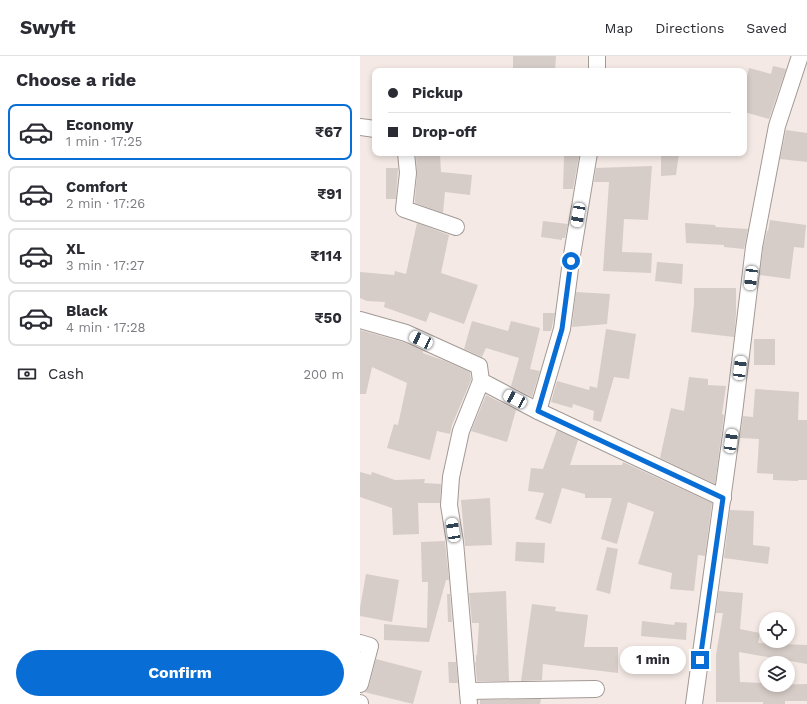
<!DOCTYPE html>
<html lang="en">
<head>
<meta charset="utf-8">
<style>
  :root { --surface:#fff; --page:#f2f2f3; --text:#2b2b33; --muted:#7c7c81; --line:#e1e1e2; --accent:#086dd5 }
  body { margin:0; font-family:"Work Sans",sans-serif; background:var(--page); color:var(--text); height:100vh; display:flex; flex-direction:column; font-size:15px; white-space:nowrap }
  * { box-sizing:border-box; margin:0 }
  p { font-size:13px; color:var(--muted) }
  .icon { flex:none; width:22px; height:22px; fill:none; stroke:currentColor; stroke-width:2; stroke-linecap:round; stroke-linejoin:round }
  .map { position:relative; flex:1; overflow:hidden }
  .drawer { display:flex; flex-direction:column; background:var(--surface); width:360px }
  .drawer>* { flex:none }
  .hud { position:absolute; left:12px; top:12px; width:375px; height:88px; border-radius:8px; box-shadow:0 2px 6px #0003; display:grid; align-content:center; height:88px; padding:0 16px; background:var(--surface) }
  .buttons { position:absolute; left:399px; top:556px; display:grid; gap:8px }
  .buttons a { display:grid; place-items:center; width:36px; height:36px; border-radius:50%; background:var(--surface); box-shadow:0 2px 6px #0003; font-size:20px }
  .end { position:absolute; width:18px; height:18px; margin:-9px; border:5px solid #086dd5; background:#fff; box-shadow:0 0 0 2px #fff }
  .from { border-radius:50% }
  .bubble { position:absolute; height:28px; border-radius:14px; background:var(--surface); box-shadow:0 2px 6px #0003; font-size:13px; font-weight:700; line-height:28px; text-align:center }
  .car { position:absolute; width:12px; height:24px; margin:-12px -6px; border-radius:5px; box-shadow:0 0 3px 1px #0007; background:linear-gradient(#fff 24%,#345 0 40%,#fff 0 76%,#345 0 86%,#fff 0) }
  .hud b { display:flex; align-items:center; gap:14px; height:38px; font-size:15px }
  .hud b+b { border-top:1px solid var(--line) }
  .hud i { width:10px; height:10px; background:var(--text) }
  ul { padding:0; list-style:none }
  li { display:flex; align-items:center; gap:12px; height:56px; margin:0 8px 6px; padding:0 8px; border:2px solid var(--line); border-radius:8px }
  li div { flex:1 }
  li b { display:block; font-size:15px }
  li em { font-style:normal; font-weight:700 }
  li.current { border-color:var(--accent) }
  li>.icon { width:36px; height:36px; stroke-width:1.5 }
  h2 { padding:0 16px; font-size:18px; line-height:48px }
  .pay { display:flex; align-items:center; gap:10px; height:44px; padding:0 16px; font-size:15px }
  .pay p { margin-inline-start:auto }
  .action { display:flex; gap:8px; margin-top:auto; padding:8px 16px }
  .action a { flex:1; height:46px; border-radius:24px; background:var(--accent); color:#fff; font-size:16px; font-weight:700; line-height:46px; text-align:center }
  header { display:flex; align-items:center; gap:24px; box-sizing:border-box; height:56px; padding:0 20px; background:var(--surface); border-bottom:1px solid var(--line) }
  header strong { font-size:19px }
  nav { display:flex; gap:22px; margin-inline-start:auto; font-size:14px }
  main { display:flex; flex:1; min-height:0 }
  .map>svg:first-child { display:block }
  .building { fill:#d7cdc8 }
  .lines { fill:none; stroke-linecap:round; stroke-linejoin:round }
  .minor-casing { stroke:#a39995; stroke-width:18 }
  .minor { stroke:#fff; stroke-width:16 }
  .route { stroke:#086dd5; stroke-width:5 }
</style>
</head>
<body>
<header>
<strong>Swyft</strong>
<nav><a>Map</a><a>Directions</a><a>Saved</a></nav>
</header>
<main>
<section class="drawer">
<h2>Choose a ride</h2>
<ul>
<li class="current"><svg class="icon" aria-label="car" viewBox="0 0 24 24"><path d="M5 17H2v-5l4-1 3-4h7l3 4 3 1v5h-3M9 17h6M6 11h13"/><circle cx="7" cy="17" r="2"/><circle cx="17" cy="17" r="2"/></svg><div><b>Economy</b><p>1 min · 17:25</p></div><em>₹67</em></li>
<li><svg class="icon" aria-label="car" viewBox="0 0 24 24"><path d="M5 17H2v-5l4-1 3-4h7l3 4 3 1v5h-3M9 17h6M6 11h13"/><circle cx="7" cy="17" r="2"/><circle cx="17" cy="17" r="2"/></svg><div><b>Comfort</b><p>2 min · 17:26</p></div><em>₹91</em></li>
<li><svg class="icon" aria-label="car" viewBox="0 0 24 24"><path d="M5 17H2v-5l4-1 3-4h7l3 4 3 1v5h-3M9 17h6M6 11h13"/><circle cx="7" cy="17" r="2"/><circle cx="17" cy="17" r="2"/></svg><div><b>XL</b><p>3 min · 17:27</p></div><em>₹114</em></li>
<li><svg class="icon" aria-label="car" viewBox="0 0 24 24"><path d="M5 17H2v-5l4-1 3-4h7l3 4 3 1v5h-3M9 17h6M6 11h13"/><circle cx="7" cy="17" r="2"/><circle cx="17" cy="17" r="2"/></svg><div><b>Black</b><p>4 min · 17:28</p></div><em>₹50</em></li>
</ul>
<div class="pay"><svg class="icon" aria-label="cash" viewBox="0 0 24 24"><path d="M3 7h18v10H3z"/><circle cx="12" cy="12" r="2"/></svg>Cash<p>200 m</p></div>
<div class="action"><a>Confirm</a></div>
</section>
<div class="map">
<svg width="447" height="648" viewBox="0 0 447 648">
  <rect width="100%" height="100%" fill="#f4e9e4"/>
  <g class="building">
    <path d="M153,0H196L195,15H153Z"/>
    <path d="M413,10L426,13L409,63L384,56V33L389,12L411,18Z"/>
    <path d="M426,74L447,77V106L420,103Z"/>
    <path d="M301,97H319L316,119L301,120Z"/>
    <path d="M80,98L81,116L112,119L110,139L85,136L83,157L55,147V143L57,118L56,100Z"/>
    <path d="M204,100H219L213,133H203Z"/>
    <path d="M292,110L288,164L264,163L262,196L292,197L291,217L243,215L249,126H234L236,112Z"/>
    <path d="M26,112H38L36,143H26Z"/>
    <path d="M410,164L446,169L444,192L434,191L430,223L400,219L403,192L407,175H408Z"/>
    <path d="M183,165L208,168L205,182H202V184L181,181Z"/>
    <path d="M57,167L89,179L81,217L118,229L104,268L70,256L66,266L24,251L25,246L7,245L0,242V216L34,219L35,215L46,218Z"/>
    <path d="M325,167L355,169L356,171L388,173L384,193L364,191V189L326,187Z"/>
    <path d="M297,206L323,208L322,228L295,225Z"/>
    <path d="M334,232H376V258L374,281L331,276L334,248Z"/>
    <path d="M216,236L250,238L247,268L212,271Z"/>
    <path d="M183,257H195L191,275H183Z"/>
    <path d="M112,265L148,275L151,265L180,272L170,313L180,315L172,341L151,330L159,302L126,292L122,301L104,293Z"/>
    <path d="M246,273L276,278L269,323L254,321L241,366L233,364L234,355L213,348L212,352L191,346L197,325L229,334L230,330L237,332Z"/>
    <path d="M0,274L43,286L63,295V297L85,305L110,316L111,324L92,369L90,378L77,375L70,404L27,392L34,368L38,369L47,327L12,311L6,338H0Z"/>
    <rect x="394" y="283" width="21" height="26"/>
    <path d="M329,321L348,323V329L366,330L362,358L364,359L355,428L300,402L311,352L324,355Z"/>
    <path d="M395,333L439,336L438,364H447V424H438V425L413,424V418L397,417L399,383L380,382L383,360L393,361Z"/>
    <path d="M126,339L156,354L147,386L111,375Z"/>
    <path d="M197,374L218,384L210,409H262L263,406L352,447L345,500L338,499L334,535L310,533L312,517L278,508L294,456L268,446L257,488L241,483L252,442H225V438L202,432L191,468L175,463L184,437L168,435L171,412L183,413Z"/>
    <path d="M0,416L11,419L12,416L35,424L65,423L64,427L81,428L80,447H58L59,478L33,479L32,452L0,441Z"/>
    <path d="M130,442L132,489L105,490L101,444Z"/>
    <path d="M370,454L394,455L393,489L410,491L408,508L364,502Z"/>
    <path d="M85,485L89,524H86L69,586L24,584V568L67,572L68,526H62L61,486Z"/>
    <path d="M156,486L185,487L184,507L155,505Z"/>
    <path d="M247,491L258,493L250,538L236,534Z"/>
    <path d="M6,518L39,524L32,566L0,560V552Z"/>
    <path d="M146,535L149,625H117L115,606H116V599H117L119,567H112L109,537Z"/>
    <path d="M359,535L383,537L380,573L400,577L398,587L447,589V608L379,596L380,626L406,627V629L447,628V645H425V648H403V646H356V599L363,557H356Z"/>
    <path d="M87,538H90L92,566H88Z"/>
    <path d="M172,548L196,551L195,555L228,559L224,591H258V617L183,608L182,624L161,625Z"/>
    <path d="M282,565L314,569L315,566L327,567L326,584L281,580Z"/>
    <path d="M16,603L62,615L53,648L4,636L9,630Z"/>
    <path d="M88,606H96L98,627H89Z"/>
    <path d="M181,643L180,648H120V644Z"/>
  </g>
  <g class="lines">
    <defs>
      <g id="minor">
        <path d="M237,15V0"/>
        <path d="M0,71L15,73"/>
        <path d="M46,97L48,117L44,153L96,171"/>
        <path d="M0,264L46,277L119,310L121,325L178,355L363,442"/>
        <path d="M178,355L202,273L211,205L229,97"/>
        <path d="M0,587L10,590L0,628"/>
        <path d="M108,635L236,633"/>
        <path d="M0,647V648"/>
        <path d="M109,648L95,486L89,449L91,421L101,375L121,325"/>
        <path d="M334,648L374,357L394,191L417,70L440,0"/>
      </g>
    </defs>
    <use href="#minor" class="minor-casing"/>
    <use href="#minor" class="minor"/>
  </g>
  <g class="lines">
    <path class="route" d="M211,205L202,273L178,355L363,442L340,604"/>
  </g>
</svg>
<div class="buttons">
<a><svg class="icon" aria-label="locate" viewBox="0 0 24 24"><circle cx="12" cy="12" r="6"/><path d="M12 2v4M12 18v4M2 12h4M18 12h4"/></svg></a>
<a><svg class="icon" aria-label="layers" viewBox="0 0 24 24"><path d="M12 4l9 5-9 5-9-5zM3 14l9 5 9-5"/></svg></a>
</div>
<i class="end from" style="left:211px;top:205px"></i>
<i class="end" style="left:340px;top:604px"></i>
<div class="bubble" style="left:260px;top:590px;width:66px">1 min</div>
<i class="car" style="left:218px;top:159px;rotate:190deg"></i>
<i class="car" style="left:391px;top:222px;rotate:187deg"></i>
<i class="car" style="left:61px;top:284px;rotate:295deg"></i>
<i class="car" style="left:380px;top:312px;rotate:7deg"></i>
<i class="car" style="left:155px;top:343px;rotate:298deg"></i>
<i class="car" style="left:371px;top:385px;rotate:8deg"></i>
<i class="car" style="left:93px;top:474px;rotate:351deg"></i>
<div class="hud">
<b><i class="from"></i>Pickup</b>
<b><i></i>Drop-off</b>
</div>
</div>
</main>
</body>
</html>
